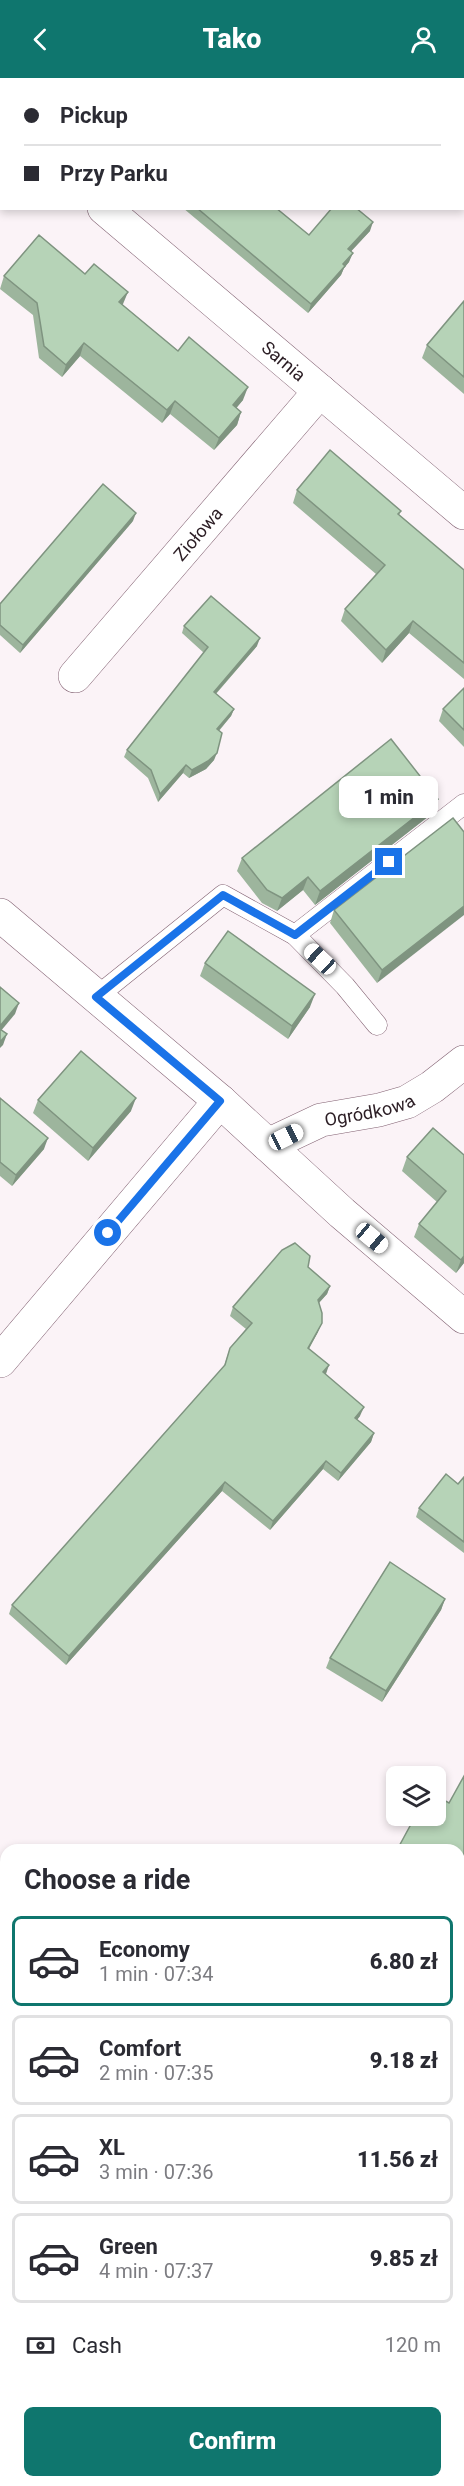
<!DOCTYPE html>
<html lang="en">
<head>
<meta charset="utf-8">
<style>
  :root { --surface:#fff; --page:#f7f7f7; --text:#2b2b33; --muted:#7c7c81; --line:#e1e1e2; --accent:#0f766e }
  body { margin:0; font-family:Roboto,sans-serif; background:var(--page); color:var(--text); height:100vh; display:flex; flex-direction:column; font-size:22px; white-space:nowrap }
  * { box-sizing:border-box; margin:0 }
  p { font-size:20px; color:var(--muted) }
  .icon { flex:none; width:33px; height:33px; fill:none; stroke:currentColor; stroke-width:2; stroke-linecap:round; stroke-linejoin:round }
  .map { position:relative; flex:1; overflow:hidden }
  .drawer { position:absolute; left:0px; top:1766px; width:465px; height:644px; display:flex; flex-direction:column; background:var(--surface); border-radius:18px 18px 0 0; box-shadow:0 3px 9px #0003 }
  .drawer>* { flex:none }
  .hud { position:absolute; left:0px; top:0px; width:465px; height:132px; box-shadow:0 3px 9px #0003; display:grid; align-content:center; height:132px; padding:0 24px; background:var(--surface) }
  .fabs { position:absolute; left:386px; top:1688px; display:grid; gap:12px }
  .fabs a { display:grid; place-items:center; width:60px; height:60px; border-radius:9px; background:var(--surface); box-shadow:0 3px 9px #0003; font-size:30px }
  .end { position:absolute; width:27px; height:27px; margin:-14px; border:8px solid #1a73e8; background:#fff; box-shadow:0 0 0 3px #fff }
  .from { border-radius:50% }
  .bubble { position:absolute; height:42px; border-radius:9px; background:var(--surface); box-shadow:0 3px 9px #0003; font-size:20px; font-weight:800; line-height:42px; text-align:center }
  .car { position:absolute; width:18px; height:36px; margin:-18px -9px; border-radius:8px; box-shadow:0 0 4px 2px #0007; background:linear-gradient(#fff 24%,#345 0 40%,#fff 0 76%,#345 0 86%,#fff 0) }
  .hud b { display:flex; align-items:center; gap:21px; height:57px; font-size:22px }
  .hud b+b { border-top:2px solid var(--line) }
  .hud i { width:15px; height:15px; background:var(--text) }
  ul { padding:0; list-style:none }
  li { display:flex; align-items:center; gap:18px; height:90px; margin:0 12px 9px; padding:0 12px; border:3px solid var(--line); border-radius:9px }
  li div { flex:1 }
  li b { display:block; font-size:22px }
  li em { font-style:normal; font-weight:800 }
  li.active { border-color:var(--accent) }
  li>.icon { width:54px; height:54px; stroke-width:1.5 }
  h2 { padding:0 24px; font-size:27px; line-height:72px }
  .pay { display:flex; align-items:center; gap:15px; height:66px; padding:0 24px; font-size:22px }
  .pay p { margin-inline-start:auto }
  .button { display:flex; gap:12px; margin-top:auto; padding:12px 24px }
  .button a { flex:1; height:69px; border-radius:9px; background:var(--accent); color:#fff; font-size:24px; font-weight:800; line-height:69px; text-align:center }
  header { display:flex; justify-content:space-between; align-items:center; height:78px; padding:0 24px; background:var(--accent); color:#fff; font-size:27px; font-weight:800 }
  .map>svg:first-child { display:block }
  .green { fill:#ffd8eb }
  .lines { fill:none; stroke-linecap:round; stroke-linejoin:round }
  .stream { stroke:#cf78a8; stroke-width:12 }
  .service-casing { stroke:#826172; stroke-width:21 }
  .minor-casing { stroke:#826172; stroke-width:34 }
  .path { stroke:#93888e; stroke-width:4; stroke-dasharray:3 4.5; stroke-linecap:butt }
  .service { stroke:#fff; stroke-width:20 }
  .minor { stroke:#fff; stroke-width:33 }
  .wall { fill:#9db59d }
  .shaded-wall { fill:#7f9480 }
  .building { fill:#b6d3b7; stroke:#7f9480; stroke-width:1.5 }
  .route { stroke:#1a73e8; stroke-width:8 }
  .labels { text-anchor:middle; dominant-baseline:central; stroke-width:4.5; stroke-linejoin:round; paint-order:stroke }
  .street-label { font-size:18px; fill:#2b1d24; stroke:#fff }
</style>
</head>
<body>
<header><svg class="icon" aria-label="back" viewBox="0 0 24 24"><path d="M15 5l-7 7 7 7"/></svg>Tako<svg class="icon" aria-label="person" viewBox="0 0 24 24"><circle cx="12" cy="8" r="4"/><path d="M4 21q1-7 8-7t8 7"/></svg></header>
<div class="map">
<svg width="464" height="2408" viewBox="0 0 464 2408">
  <rect width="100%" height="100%" fill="#fbf3f7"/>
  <g class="green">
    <path d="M6,2211V2399L0,2403V2218Z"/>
    <path d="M459,2306H464V2408H234L241,2403H459Z"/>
  </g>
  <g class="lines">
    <path class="stream" d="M0,1858L6,1859"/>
    <defs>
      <g id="service">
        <path d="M295,857L464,726"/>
        <path d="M96,919L223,817L295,857L345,908L377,947"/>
        <path d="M158,2403L161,2408"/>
      </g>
      <g id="minor">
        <path d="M120,2L121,0"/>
        <path d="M0,42L2,44"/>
        <path id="s1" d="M104,130L464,435"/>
        <path id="s2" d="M75,598L320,313"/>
        <path d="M0,837L220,1023L342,1135L464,1239"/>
        <path id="s3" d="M268,1067L321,1042L379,1032L407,1024L432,1009L464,984"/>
        <path d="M0,1283L220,1023"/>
        <path d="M459,1927L464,1915"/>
        <path d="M459,2060H464"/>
        <path d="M459,2200L464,2199"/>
        <path d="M87,2408L94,2403"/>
      </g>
    </defs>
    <use href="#service" class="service-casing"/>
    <use href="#minor" class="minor-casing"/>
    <path class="path" d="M459,1872L464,1864"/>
    <use href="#service" class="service"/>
    <use href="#minor" class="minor"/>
  </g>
  <g class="wall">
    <path d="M183,130H276L309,157L370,153L351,173L349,184L344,190L341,197L308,235Z"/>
    <path d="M85,196L178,273L243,322L236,330L241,334L237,347L214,372L170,336L162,345L80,278L62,299L39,280L33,237L0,211L4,198Z"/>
    <path d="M464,223V316L422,280L427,267Z"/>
    <path d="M297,412L401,433L399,437L464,492V601L409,555L382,585L341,543L345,531L376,496L293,425Z"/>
    <path d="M133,443L20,575L0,557V526Z"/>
    <path d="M184,548L257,568L216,616L234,631L231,638L219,653L214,682L206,691L189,700L183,695L158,724L148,700L124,679L127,672L204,575L182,555Z"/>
    <path d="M464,610V669L439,643L443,631Z"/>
    <path d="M434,734L315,827L303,812L277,833L262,825L237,793L242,780Z"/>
    <path d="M453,740L377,905L330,845L334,832Z"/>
    <path d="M205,885L310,929L288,961L200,898Z"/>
    <path d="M0,1020L44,1071L12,1108L0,1098Z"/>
    <path d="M38,1022L131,1033L88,1083L33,1035Z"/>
    <path d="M433,1050L464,1185L456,1195L414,1159L419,1146L437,1124L402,1093L407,1079Z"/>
    <path d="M308,1189L330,1208L327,1216L319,1225L318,1254L309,1271L326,1297L360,1338L357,1342L374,1355L371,1364L338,1403L323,1391L270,1452L222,1413L66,1587L9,1536L12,1527L224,1288L230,1270L246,1251L230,1238L233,1229Z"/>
    <path d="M464,1399V1475L416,1439L419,1430L458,1406Z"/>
    <path d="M445,1521L441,1532L382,1624L326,1590L330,1580Z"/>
  </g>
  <g class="shaded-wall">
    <path d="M373,144L370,153L345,180L348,171Z"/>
    <path d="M353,175L349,184L344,190L341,197L308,235L311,226Z"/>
    <path d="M128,214L123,226L115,237L119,224Z"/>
    <path d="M84,265L80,278L62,299L66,287Z"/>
    <path d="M248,309L243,322L228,340L233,327Z"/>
    <path d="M175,323L170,336L162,345L167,332Z"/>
    <path d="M241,334L237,347L214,372L219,360Z"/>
    <path d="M136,435L133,443L20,575L23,567Z"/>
    <path d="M413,543L409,555L382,585L386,572Z"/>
    <path d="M260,560L257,568L211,621L214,614Z"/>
    <path d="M234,631L231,638L214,658L217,651Z"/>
    <path d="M217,675L214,682L206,691L189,700L192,692Z"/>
    <path d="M186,687L183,695L158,724L160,716Z"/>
    <path d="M438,721L434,734L315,827L320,813Z"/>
    <path d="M308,799L303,812L277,833L282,820Z"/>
    <path d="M464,828V837L377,905L382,892Z"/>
    <path d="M315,916L310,929L288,961L292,948Z"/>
    <path d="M19,925L15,936L0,954V948Z"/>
    <path d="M7,956L3,967L0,970V964Z"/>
    <path d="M136,1020L131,1033L88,1083L93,1070Z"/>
    <path d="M48,1060L44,1071L12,1108L16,1097Z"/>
    <path d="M464,1178V1185L456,1195L461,1182Z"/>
    <path d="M330,1208L327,1216L314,1230L318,1222Z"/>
    <path d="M322,1245L318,1254L304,1279L308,1270Z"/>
    <path d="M329,1287L326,1296L320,1303L323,1294Z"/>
    <path d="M364,1329L360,1338L352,1348L355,1340Z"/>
    <path d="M374,1355L371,1364L338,1403L341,1395Z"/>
    <path d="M326,1383L323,1391L270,1452L273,1443Z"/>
    <path d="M225,1404L222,1413L66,1587L69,1578Z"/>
    <path d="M445,1521L441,1532L382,1624L386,1613Z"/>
    <path d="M464,1784V1790L459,1799V1793Z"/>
  </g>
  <g class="building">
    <path d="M213,0H260L262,2H212Z"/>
    <path d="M197,130H276L309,157L332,130H356L373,144L348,171L353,175L343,186L345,188L311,226Z"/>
    <path d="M39,157L85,196L94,186L128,214L119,224L178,273L189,259L248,309L233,327L241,334L219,360L175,323L167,332L84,265L66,287L44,268L37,225L4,198Z"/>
    <path d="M464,223V299L427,267Z"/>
    <path d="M330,372L401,433L398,436L464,492V585L413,543L386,572L345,531L385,487L297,412Z"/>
    <path d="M103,406L136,435L23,567L0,547V526Z"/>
    <path d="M211,518L260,560L214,614L234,631L217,651L222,655L217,675L208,683L192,692L186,687L160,716L151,692L127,672L208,569L184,548Z"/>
    <path d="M464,610V652L443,631Z"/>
    <path d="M391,661L438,721L320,813L308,799L282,820L267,812L242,780Z"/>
    <path d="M453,740L464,754V828L382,892L334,832Z"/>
    <path d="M228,853L315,916L292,948L205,885Z"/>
    <path d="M0,909L19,925L0,948Z"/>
    <path d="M0,951L7,956L0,964Z"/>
    <path d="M81,973L136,1020L93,1070L38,1022Z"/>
    <path d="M0,1020L48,1060L16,1097L0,1084Z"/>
    <path d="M433,1050L464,1077V1178L461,1182L419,1146L446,1113L407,1079Z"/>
    <path d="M295,1165L310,1178L308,1189L330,1208L318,1222L322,1235V1245L308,1270L329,1287L323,1294L364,1329L355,1340L374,1355L341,1395L326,1383L273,1443L225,1404L69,1578L12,1527L225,1287L230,1270L252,1245L233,1229L282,1172Z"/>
    <path d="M446,1396L458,1406L464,1399V1464L419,1430Z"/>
    <path d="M390,1484L445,1521L386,1613L330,1580Z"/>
    <path d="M464,1698V1784L459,1793V1772H397L416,1737H435V1717L449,1725Z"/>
  </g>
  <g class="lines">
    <path class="route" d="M108,1155L220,1023L96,919L223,817L295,857L389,784"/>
  </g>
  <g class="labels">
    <g class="street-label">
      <text stroke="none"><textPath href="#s1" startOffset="236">Sarnia</textPath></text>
      <text stroke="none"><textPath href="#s2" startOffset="188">Ziołowa</textPath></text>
      <text stroke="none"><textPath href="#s3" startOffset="108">Ogródkowa</textPath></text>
    </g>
  </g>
</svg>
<div class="fabs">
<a><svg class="icon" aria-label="layers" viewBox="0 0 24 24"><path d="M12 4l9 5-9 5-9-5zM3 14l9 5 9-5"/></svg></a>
</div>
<i class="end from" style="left:108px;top:1155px"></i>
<i class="end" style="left:389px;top:784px"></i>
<div class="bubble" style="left:339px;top:698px;width:99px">1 min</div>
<i class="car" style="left:320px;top:881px;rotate:313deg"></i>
<i class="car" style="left:286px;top:1059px;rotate:64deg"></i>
<i class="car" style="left:372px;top:1160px;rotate:130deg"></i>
<div class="hud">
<b><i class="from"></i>Pickup</b>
<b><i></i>Przy Parku</b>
</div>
<section class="drawer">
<h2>Choose a ride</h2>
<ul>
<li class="active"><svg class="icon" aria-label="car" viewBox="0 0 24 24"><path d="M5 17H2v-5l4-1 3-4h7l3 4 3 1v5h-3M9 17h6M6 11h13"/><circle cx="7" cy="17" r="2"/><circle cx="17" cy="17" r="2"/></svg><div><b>Economy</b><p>1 min · 07:34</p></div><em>6.80 zł</em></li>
<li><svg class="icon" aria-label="car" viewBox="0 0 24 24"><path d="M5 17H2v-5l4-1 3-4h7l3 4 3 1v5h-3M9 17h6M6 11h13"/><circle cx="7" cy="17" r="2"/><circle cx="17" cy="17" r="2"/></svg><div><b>Comfort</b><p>2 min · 07:35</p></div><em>9.18 zł</em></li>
<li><svg class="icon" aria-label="car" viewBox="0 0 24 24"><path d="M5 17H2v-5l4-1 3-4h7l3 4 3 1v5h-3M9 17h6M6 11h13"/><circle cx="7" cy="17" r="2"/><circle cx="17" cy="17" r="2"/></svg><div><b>XL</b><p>3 min · 07:36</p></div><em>11.56 zł</em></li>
<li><svg class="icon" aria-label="car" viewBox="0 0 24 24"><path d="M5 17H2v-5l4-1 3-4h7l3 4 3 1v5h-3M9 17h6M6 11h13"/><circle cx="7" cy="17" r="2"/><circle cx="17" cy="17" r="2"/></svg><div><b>Green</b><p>4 min · 07:37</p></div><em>9.85 zł</em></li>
</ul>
<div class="pay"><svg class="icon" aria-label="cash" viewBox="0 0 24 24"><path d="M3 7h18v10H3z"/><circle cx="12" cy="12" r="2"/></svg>Cash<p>120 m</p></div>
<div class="button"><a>Confirm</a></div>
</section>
</div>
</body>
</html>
